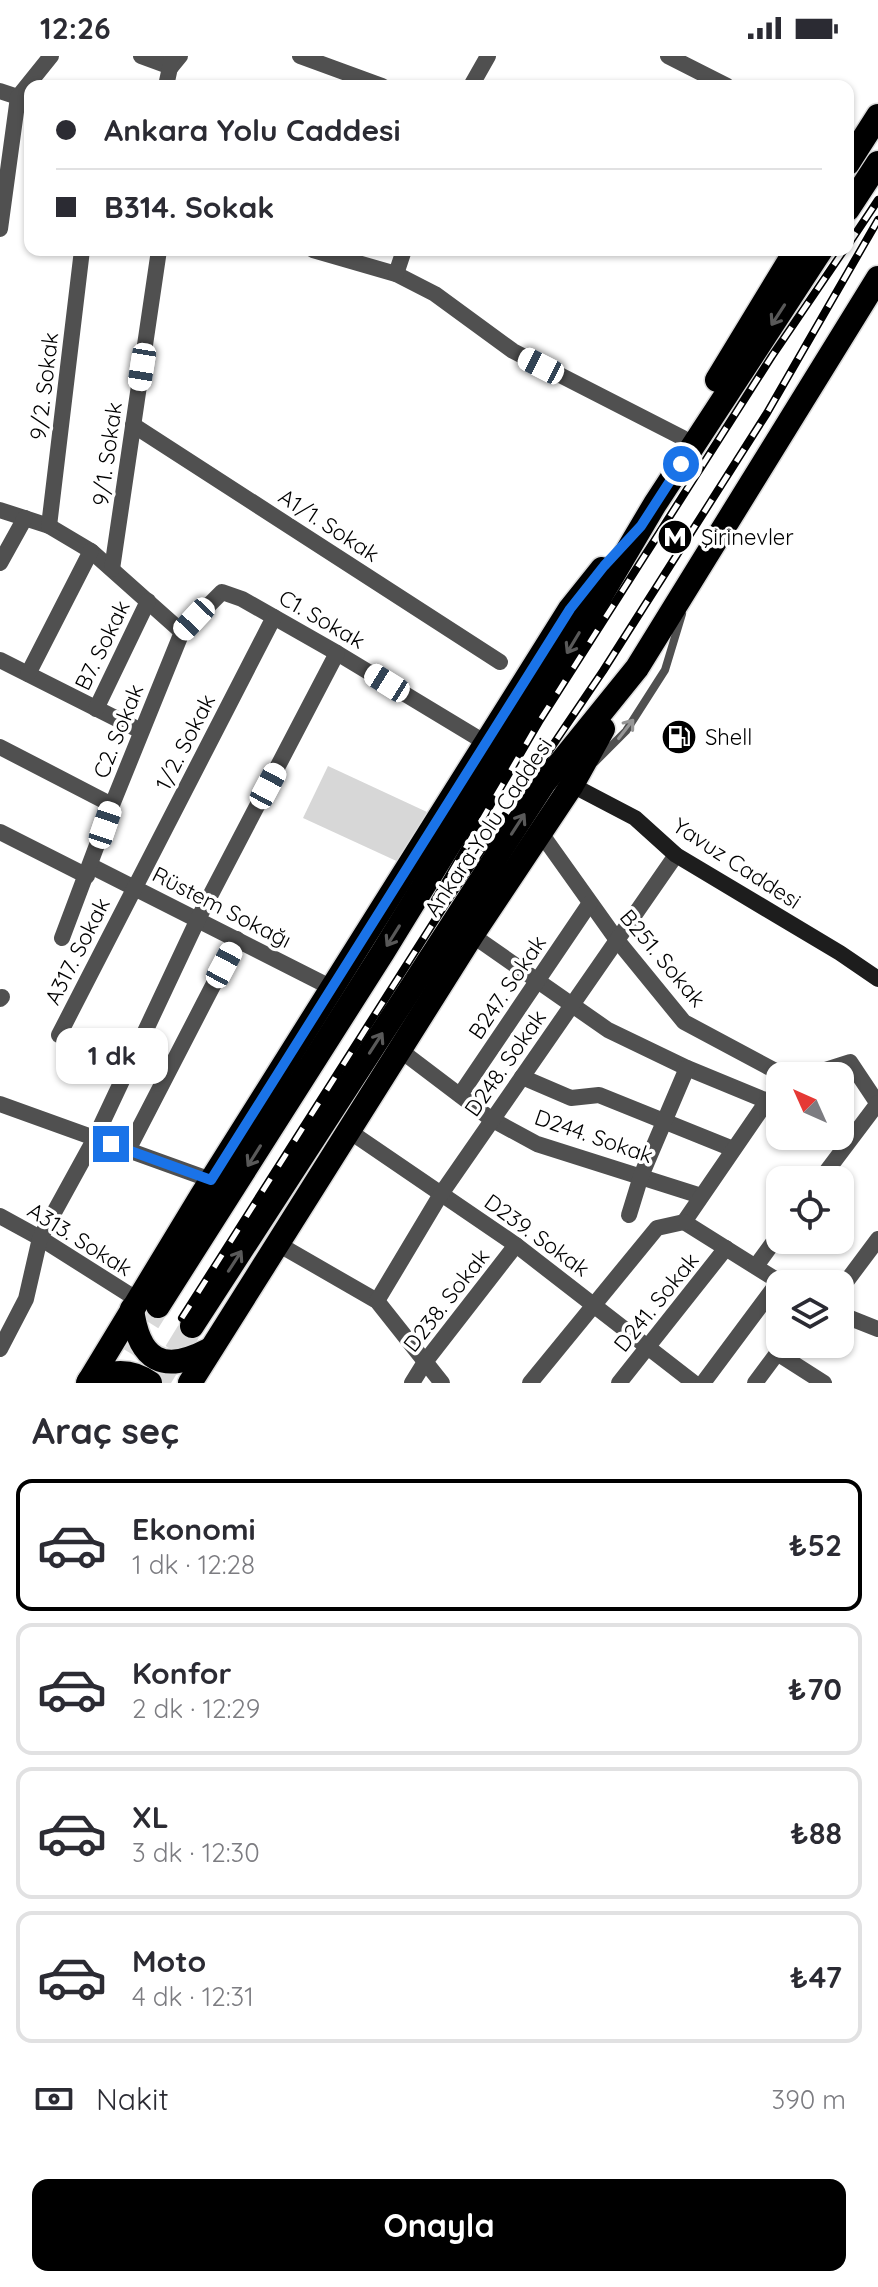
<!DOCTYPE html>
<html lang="tr">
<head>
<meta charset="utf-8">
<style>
  :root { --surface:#fff; --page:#f7f7f7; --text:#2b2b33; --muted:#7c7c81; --line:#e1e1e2; --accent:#000 }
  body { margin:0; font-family:Quicksand,sans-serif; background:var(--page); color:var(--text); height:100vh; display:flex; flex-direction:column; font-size:30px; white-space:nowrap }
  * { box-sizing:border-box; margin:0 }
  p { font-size:26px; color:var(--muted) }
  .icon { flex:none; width:44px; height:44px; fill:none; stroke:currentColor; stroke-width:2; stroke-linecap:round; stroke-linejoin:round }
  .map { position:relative; height:1327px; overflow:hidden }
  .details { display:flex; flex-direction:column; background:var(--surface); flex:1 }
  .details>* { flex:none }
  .guide { position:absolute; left:24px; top:24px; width:830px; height:176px; border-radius:16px; box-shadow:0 2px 6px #0004; display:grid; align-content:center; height:176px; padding:0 32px; background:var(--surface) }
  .needle { width:52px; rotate:315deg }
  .controls { position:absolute; left:766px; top:1006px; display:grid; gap:16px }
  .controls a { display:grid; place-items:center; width:88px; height:88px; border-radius:16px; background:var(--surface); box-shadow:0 2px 6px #0004; font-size:40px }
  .end { position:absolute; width:36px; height:36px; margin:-18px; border:10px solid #1a73e8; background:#fff; box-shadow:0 0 0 4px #fff }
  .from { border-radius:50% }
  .bubble { position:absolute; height:56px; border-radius:16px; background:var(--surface); box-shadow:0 2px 6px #0004; font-size:26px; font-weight:700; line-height:56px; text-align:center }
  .car { position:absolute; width:24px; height:48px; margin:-24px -12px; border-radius:10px; box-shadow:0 0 6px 2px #0007; background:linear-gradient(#fff 24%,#345 0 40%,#fff 0 76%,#345 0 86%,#fff 0) }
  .guide b { display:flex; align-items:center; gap:28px; height:76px; font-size:30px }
  .guide b+b { border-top:2px solid var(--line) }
  .guide i { width:20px; height:20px; background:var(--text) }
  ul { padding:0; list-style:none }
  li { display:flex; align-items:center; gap:24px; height:132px; margin:0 16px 12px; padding:0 16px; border:4px solid var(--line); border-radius:16px }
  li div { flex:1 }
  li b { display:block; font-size:30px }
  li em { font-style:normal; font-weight:700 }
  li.on { border-color:var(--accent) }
  li>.icon { width:72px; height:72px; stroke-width:1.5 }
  h2 { padding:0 32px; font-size:36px; line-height:96px }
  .pay { display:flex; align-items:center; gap:20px; height:88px; padding:0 32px; font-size:30px }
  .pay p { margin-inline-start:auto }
  .cta { display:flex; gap:16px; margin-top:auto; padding:16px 32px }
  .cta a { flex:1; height:92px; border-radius:16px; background:var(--accent); color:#fff; font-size:32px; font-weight:700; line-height:92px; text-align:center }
  .status { display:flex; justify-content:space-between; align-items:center; height:56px; padding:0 40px; background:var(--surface); direction:ltr }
  .status svg { height:22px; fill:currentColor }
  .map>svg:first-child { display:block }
  .green { fill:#d7d7d7 }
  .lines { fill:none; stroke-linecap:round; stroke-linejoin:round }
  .highway-tunnel { stroke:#d9d9d9; stroke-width:24; stroke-dasharray:24 12; stroke-linecap:butt }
  .highway-casing { stroke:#dbdbdb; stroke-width:27 }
  .lane { stroke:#505050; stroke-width:8 }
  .street { stroke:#505050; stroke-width:16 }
  .secondary { stroke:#1d1d1d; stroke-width:16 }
  .highway { stroke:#000; stroke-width:24 }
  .rail-casing { stroke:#000; stroke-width:8 }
  .rail { stroke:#fff; stroke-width:5; stroke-dasharray:15; stroke-linecap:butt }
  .oneway { stroke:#595959 }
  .oneway2 { stroke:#969696 }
  .route { stroke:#1a73e8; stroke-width:10 }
  .labels { text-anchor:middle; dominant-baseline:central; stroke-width:7; stroke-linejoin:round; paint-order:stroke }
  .street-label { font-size:22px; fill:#000; stroke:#fff }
  .poi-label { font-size:22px; fill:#000; stroke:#fff; text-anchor:start }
</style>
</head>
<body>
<div class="status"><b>12:26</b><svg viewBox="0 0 49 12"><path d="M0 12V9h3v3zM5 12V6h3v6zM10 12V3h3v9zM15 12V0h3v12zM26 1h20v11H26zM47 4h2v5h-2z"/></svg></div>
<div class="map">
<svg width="878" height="1327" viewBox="0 0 878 1327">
  <rect width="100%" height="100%" fill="#fff"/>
  <path class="green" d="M328,710L427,756L403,808L303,762Z"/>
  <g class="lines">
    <g class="highway-tunnel">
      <path d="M110,1327L158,1250"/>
      <path d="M157,1327L192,1270"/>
    </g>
    <defs>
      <g id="highway">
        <path d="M848,107L878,60"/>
        <path d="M848,153L878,107"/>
        <path d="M717,324L796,194"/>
        <path d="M158,1250L383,896L571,590L655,448L821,194"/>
        <path d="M132,1253C139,1305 163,1318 209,1294"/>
        <path d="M192,1270L544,727L637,612L878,222"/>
        <path d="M89,1325C110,1315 131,1313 150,1327"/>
        <path d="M88,1327L202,1139L570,553L602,513"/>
        <path d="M190,1327L472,879L572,729L603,673"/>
      </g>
    </defs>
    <use href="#highway" class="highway-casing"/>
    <path class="lane" d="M595,706L626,675L665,614L682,558"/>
    <g class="street">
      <path d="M141,0L171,11L180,0"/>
      <path d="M300,0L382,30"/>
      <path d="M668,0L727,30"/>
      <path d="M166,30L172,2"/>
      <path d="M471,30L488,0"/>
      <path d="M0,35L30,45"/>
      <path d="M0,173L18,41L51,0"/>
      <path d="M313,194L396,218L435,238L513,295L683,382"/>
      <path d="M396,218L404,194"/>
      <path d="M133,369L500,606"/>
      <path d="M0,454L49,470L91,495L182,576"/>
      <path d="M49,470L82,194"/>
      <path d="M0,507L25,462"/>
      <path d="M112,513L159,194"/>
      <path d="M0,604L141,675"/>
      <path d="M28,618L91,495"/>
      <path d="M96,653L148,545"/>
      <path d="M0,691L112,749"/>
      <path d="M0,776L87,820"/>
      <path d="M540,776L617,884L684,966L785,1020"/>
      <path d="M91,810L332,932"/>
      <path d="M472,879L608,974L687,1012L767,1045"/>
      <path d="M62,882L112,749L182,576L222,536L242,543L337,597L486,687"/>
      <path d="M0,943L2,941"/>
      <path d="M400,994L491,1063L537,1088L701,1140"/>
      <path d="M129,1007L59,979L274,561"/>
      <path d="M806,1020L850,1006L878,1048"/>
      <path d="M522,1021L571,1042L599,1039L733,1093"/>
      <path d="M460,1039L590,847"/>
      <path d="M0,1048L211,1124"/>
      <path d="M349,1075L516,1189L694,1327"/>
      <path d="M128,1094L237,883"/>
      <path d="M820,1124L878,1047"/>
      <path d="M629,1159L641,1120L687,1012"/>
      <path d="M0,1160L40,1182L138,1244"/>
      <path d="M684,1166L767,1045L780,1034"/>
      <path d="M684,1166L783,1228"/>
      <path d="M278,1188L377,1245L442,1327"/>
      <path d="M756,1210L780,1177"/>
      <path d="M840,1234L878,1183"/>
      <path d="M377,1245L441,1138L676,799"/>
      <path d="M840,1258L878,1273"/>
      <path d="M0,1293L26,1243L40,1182L95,1082L198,863L337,597"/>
      <path d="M777,1297L824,1327"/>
      <path d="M412,1327L425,1306L516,1189"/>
      <path d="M530,1327L657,1172L684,1166"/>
      <path d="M619,1327L726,1192"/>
      <path d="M703,1327L779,1225"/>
      <path d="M755,1327L784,1288"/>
    </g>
    <path class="secondary" d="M572,729L635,762L676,799L840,897L878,923"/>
    <use href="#highway" class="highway"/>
    <defs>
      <g id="rail">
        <path d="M848,189L878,144"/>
        <path d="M435,844L540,664L772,300L844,194"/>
        <path d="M182,1262L446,847L603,615L687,483L767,357L878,164"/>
      </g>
    </defs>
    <use href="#rail" class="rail-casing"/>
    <use href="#rail" class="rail"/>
  </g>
  <defs><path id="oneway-shaft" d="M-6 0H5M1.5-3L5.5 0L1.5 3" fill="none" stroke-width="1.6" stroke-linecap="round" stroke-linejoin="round" transform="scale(2)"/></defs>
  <g class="oneway">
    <use href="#oneway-shaft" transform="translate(778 259) rotate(123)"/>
    <use href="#oneway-shaft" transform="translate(573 587) rotate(121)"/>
    <use href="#oneway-shaft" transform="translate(518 768) rotate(-57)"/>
    <use href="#oneway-shaft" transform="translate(393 880) rotate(122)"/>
    <use href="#oneway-shaft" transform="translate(376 987) rotate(-57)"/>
    <use href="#oneway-shaft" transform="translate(254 1100) rotate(122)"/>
    <use href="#oneway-shaft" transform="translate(235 1205) rotate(-57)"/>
  </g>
  <use class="oneway2" href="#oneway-shaft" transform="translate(626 673) rotate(-52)"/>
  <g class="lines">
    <path class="route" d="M111,1088L211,1124L570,553L604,510L641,470L681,408"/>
  </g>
  <defs>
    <symbol id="metro-disc" viewBox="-11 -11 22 22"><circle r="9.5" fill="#000" stroke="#fff"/><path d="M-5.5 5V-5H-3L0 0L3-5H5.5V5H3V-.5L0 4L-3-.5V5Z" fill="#fff"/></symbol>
    <symbol id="fuel-disc" viewBox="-11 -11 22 22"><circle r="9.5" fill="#000" stroke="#fff"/><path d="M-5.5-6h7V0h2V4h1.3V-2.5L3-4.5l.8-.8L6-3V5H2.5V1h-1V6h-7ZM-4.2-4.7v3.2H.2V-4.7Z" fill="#fff"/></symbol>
  </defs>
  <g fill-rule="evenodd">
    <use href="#metro-disc" x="655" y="461" width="40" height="40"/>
    <use href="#fuel-disc" x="659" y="661" width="40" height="40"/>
  </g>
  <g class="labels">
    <g class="street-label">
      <text transform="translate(44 330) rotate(-83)">9/2. Sokak</text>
      <text transform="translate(107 398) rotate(-82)">9/1. Sokak</text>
      <text transform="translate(329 469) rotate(33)">A1/1. Sokak</text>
      <text transform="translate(322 563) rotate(30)">C1. Sokak</text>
      <text transform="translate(102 589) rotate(-64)">B7. Sokak</text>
      <text transform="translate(118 675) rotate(-68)">C2. Sokak</text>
      <text transform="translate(185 686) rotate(-63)">1/2. Sokak</text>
      <text transform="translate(488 771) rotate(-56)">Ankara Yolu Caddesi</text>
      <text transform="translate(737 807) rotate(33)">Yavuz Caddesi</text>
      <text transform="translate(222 851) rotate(27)">Rüstem Sokağı</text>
      <text transform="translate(77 895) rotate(-63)">A317. Sokak</text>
      <text transform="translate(663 902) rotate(50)">B251. Sokak</text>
      <text transform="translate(507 931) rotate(-56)">B247. Sokak</text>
      <text transform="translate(505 1007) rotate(-55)">D248. Sokak</text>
      <text transform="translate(594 1080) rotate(19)">D244. Sokak</text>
      <text transform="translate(537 1179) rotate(36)">D239. Sokak</text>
      <text transform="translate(80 1183) rotate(32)">A313. Sokak</text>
      <text transform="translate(446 1244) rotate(-52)">D238. Sokak</text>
      <text transform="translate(656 1246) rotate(-51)">D241. Sokak</text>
    </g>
    <g class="poi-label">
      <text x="701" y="481">Şirinevler</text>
      <text x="705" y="681">Shell</text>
    </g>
  </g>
</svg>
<div class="controls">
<a><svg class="needle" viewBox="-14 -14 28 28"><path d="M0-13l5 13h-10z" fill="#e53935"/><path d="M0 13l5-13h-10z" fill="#7c7c81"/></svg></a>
<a><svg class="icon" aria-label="locate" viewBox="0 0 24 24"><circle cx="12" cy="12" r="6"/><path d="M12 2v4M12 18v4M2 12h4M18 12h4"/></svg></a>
<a><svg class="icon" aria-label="layers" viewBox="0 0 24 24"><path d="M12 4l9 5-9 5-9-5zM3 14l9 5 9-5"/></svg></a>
</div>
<i class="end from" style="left:681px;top:408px"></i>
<i class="end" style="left:111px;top:1088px"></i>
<div class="bubble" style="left:56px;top:972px;width:112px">1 dk</div>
<i class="car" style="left:541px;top:310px;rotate:297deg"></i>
<i class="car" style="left:142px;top:311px;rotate:189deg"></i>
<i class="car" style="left:194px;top:563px;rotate:223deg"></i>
<i class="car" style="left:387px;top:627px;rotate:302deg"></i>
<i class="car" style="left:268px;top:730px;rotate:28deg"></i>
<i class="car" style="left:105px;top:769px;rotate:19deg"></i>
<i class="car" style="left:224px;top:909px;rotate:28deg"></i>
<div class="guide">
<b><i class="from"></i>Ankara Yolu Caddesi</b>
<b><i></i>B314. Sokak</b>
</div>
</div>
<section class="details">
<h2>Araç seç</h2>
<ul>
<li class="on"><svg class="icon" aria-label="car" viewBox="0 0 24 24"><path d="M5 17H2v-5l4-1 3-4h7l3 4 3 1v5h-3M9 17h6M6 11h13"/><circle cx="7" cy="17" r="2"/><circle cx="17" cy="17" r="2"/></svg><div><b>Ekonomi</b><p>1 dk · 12:28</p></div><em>₺52</em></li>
<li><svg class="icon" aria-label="car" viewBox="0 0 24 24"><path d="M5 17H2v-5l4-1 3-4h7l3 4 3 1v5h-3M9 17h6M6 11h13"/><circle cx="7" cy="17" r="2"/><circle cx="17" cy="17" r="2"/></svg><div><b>Konfor</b><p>2 dk · 12:29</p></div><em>₺70</em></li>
<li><svg class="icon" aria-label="car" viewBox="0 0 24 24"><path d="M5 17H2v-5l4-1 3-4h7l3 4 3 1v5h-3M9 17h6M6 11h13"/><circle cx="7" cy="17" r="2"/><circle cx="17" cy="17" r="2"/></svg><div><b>XL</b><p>3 dk · 12:30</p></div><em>₺88</em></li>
<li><svg class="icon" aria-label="car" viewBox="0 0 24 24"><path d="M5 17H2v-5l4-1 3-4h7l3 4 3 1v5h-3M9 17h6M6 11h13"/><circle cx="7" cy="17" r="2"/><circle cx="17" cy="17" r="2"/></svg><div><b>Moto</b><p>4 dk · 12:31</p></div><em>₺47</em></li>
</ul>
<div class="pay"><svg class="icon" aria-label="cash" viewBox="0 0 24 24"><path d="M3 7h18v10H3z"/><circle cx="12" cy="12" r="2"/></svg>Nakit<p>390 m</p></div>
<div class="cta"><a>Onayla</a></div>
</section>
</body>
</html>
